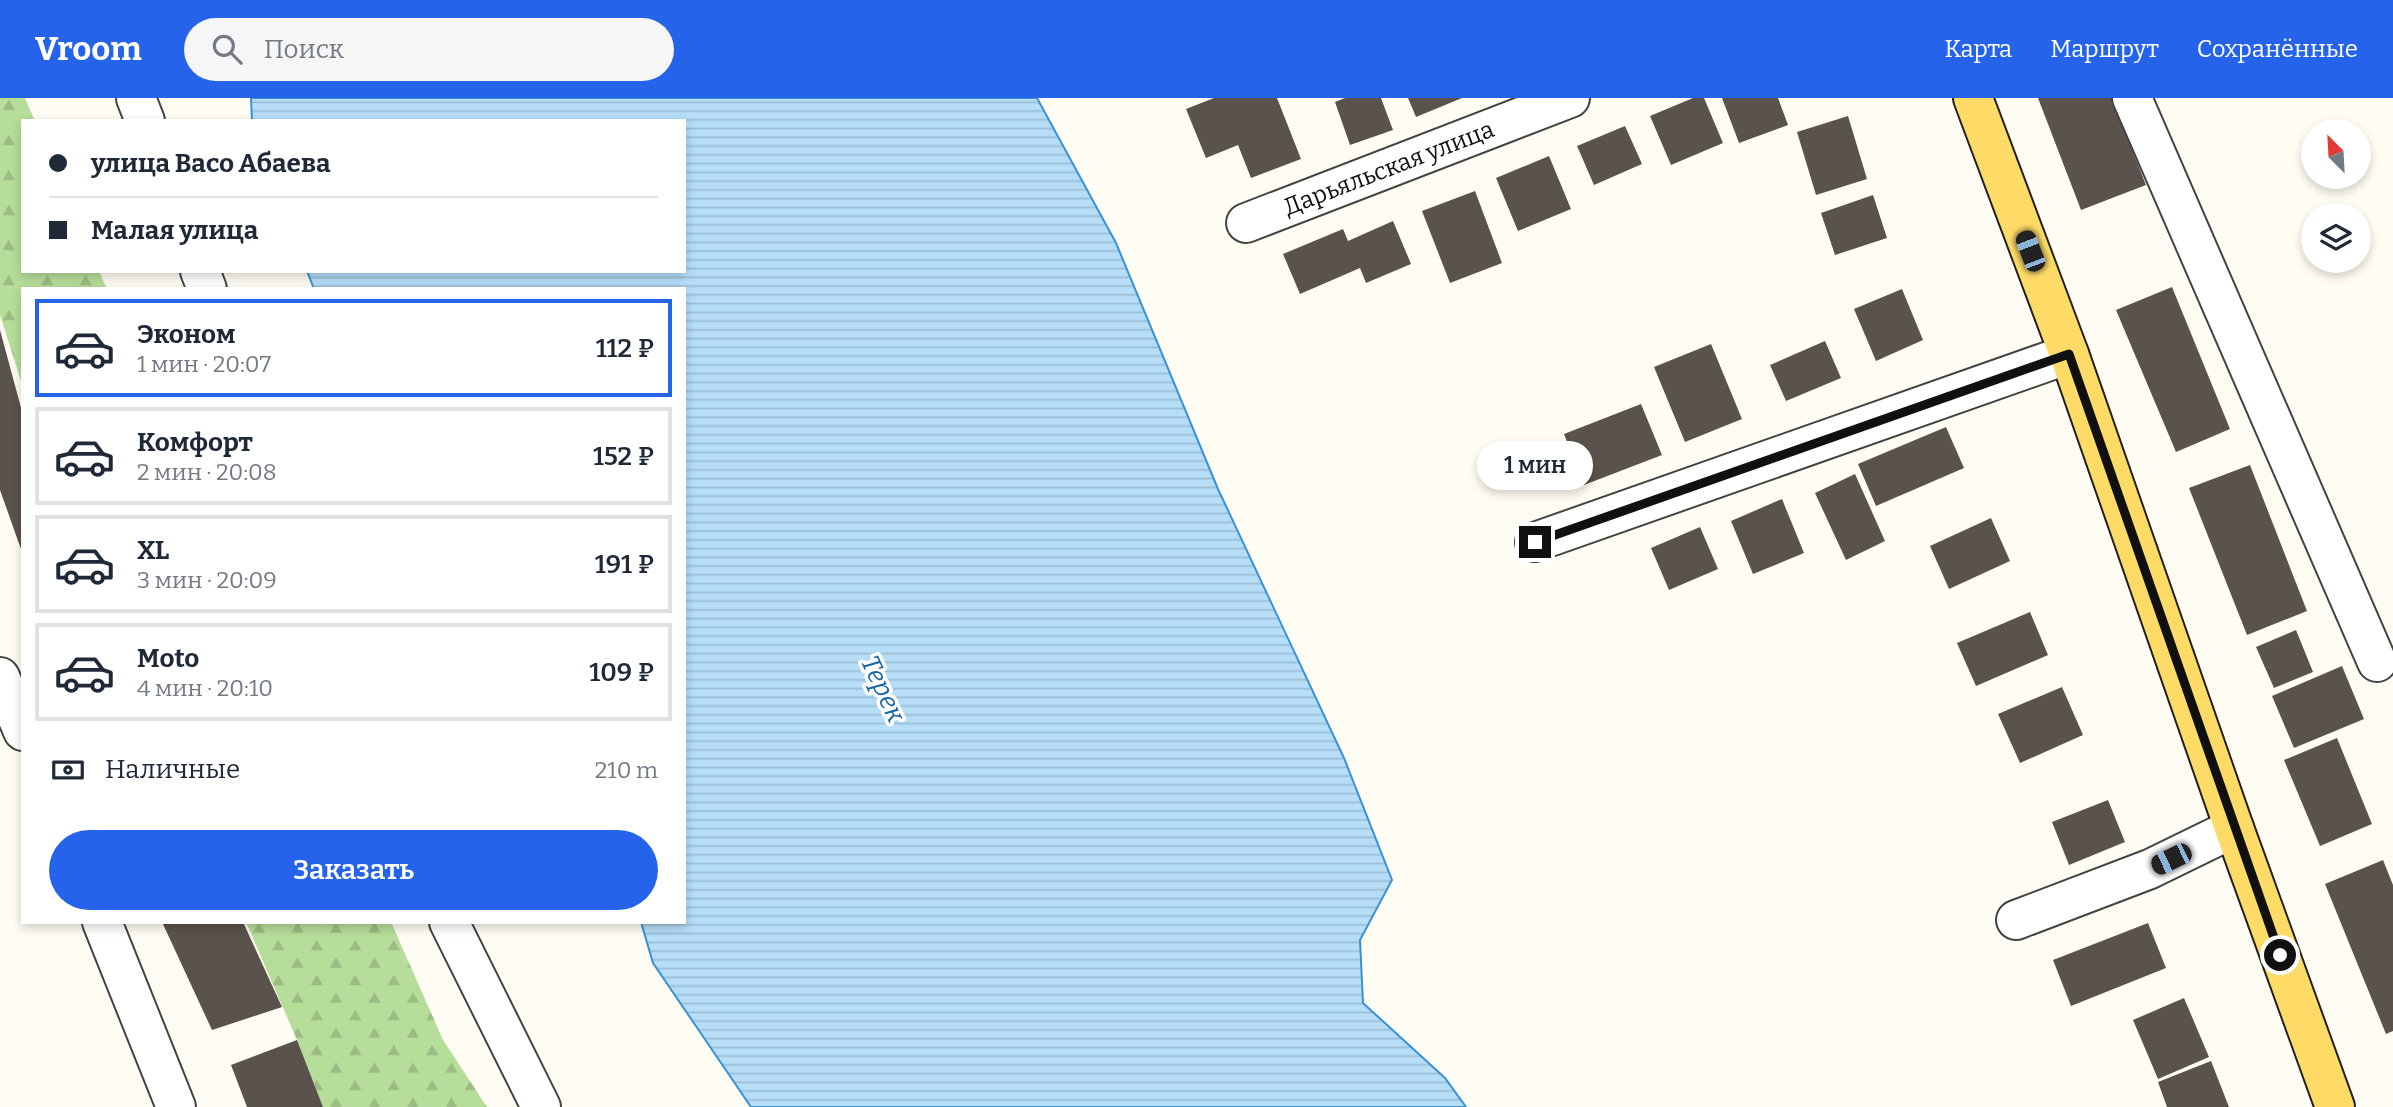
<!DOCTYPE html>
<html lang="ru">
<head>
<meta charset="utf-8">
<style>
  :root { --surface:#fff; --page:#f6f6f7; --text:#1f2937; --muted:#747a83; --line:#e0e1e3; --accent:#2563eb }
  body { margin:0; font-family:Bitter,serif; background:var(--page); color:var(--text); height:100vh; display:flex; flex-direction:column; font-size:26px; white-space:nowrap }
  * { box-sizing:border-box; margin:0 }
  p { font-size:23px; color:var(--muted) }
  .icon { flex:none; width:38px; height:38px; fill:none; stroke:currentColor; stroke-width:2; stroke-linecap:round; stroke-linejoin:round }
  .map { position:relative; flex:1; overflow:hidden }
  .side { position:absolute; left:21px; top:189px; width:665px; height:637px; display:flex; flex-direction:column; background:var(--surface); border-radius:0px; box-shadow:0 4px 10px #0003 }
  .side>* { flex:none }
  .top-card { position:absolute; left:21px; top:21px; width:665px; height:154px; border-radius:0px; box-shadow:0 4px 10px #0003; display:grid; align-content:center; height:154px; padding:0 28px; background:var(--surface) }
  .needle { width:46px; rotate:336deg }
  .fabs { position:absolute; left:2301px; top:21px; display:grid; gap:14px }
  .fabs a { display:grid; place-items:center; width:70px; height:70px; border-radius:50%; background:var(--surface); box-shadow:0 4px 10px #0003; font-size:35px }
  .end { position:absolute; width:32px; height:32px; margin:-16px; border:9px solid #101010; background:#fff; box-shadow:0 0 0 4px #fff }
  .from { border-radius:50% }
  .bubble { position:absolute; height:49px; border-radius:24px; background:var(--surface); box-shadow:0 4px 10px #0003; font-size:23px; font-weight:600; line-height:49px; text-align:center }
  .car { position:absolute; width:21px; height:42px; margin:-21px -10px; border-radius:9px; box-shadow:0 0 5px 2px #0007; background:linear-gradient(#222 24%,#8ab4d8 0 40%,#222 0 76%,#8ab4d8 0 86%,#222 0) }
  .top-card b { display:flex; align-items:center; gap:24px; height:66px; font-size:26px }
  .top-card b+b { border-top:2px solid var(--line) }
  .top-card i { width:18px; height:18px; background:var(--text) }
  ul { padding:12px 0 0; list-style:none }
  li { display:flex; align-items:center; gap:21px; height:98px; margin:0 14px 10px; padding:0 14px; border:4px solid var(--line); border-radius:0px }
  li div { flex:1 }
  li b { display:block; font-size:26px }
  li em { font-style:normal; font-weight:600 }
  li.selected { border-color:var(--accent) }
  li>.icon { width:63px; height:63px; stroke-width:1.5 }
  .pay { display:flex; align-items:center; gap:18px; height:77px; padding:0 28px; font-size:26px }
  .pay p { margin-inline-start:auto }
  .cta { display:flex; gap:14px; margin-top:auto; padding:14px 28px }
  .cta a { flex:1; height:80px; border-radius:42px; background:var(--accent); color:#fff; font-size:28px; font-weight:600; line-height:80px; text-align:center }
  header { display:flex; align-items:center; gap:42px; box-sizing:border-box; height:98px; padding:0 35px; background:var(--accent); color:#fff }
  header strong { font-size:33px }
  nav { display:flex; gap:38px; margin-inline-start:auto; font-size:24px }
  .search { width:490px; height:63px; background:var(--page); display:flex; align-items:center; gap:18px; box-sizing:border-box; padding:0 24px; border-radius:38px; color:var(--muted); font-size:26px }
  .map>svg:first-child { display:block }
  .forest { fill:url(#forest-firs) }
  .water { fill:url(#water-rules); stroke:#3a92d3; stroke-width:2 }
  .building { fill:#5a524c }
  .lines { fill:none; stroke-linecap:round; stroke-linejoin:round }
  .minor-casing { stroke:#434343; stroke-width:42 }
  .major-casing { stroke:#212121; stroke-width:42 }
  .minor { stroke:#fff; stroke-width:38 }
  .major { stroke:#fddb66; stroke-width:38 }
  .route { stroke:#101010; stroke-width:9 }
  .labels { text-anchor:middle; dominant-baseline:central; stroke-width:7; stroke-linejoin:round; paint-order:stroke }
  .street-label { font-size:24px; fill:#101010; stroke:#fff }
  .water-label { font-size:26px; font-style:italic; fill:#1364a9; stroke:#fff }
</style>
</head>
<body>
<header>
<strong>Vroom</strong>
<div class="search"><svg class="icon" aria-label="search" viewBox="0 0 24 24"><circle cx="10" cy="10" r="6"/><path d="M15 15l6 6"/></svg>Поиск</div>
<nav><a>Карта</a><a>Маршрут</a><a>Сохранённые</a></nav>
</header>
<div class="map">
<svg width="2393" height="1009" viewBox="0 0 2393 1009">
  <defs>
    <pattern id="forest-firs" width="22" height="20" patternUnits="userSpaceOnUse" patternTransform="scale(1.75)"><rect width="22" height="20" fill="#b6dd99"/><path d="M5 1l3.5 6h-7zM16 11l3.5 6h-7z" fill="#9bbd83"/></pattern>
    <pattern id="water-rules" width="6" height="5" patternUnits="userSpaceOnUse" patternTransform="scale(1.75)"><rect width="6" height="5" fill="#b6def9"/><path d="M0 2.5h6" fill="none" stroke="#9bbdd4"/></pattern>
  </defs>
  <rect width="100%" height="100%" fill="#fffdf3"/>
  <g class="forest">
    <path d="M0,0H25L35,23H23V173H99L107,191H23V289L0,217Z"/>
    <path d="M246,824H391L443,942L487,1009H323L297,942Z"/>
  </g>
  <path class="water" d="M251,0H1037L1116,145L1218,391L1344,660L1392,782L1360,842L1363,905L1445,980L1466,1009H751L653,865L641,824H684V191H314L307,173H684V23H252Z"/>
  <g class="building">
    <path d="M1214,0H1277L1301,61L1251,80L1238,47L1206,60L1186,11Z"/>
    <path d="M1345,0H1381L1393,32L1350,47L1335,4Z"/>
    <path d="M1408,0H1462L1416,19Z"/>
    <path d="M1693,0H1704L1723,45L1671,67L1650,18Z"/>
    <path d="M1722,0H1778L1788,27L1739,45Z"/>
    <path d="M2038,0H2112L2146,87L2081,112Z"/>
    <path d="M1848,18L1867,81L1816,97L1797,34Z"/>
    <path d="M1625,28L1642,66L1594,87L1577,48Z"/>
    <path d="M1549,58L1571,111L1518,133L1496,80Z"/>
    <path d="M1475,93L1502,165L1450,185L1422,113Z"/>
    <path d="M1873,97L1887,140L1835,157L1821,115Z"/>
    <path d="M1393,123L1411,166L1366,185L1360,170L1300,196L1283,156L1343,131L1348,143Z"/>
    <path d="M2172,189L2230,331L2176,354L2116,212Z"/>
    <path d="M1902,191L1923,242L1876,263L1854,211Z"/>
    <path d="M0,232L23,317L22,454L0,392Z"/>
    <path d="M1825,243L1841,280L1786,303L1770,267Z"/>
    <path d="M1711,246L1742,321L1685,344L1654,269Z"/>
    <path d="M1641,306L1662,357L1584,387L1564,336Z"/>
    <path d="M1946,329L1964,370L1876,408L1858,366Z"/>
    <path d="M2250,367L2307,513L2247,537L2189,390Z"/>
    <path d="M1855,376L1885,443L1846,462L1815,395Z"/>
    <path d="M1782,401L1804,455L1753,476L1731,423Z"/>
    <path d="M1991,420L2010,463L1949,491L1930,448Z"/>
    <path d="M1700,429L1718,471L1669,492L1651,450Z"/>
    <path d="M2030,514L2048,557L1976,588L1957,545Z"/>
    <path d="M2296,532L2313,574L2274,590L2256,549Z"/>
    <path d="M2342,568L2364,621L2294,650L2272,598Z"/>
    <path d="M2062,589L2083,637L2020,665L1998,616Z"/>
    <path d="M2337,640L2372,726L2320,748L2284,662Z"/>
    <path d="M2108,702L2125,744L2069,767L2052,724Z"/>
    <path d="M2383,762L2393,787V933L2386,936L2325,786Z"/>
    <path d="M162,824H243L282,909L212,932Z"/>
    <path d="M2148,825L2166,870L2071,908L2053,862Z"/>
    <path d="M2184,900L2209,959L2158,981L2133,922Z"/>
    <path d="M297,942L323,1009H247L231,967Z"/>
    <path d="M2211,963L2229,1009H2167L2158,984Z"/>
  </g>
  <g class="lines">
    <defs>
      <g id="minor">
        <path d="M136,0L145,23"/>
        <path d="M2132,0L2377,564"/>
        <path d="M1246,125L1570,0"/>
        <path d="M200,173L207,191"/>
        <path d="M1535,444L2069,256"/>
        <path d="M0,579L23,633"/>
        <path d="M2016,822L2150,771L2234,730"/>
        <path d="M102,824L176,1009"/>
        <path d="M449,824L541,1009"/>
      </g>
      <path id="major" d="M1973,0L2069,256L2234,730L2335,1009"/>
    </defs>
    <use href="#minor" class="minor-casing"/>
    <use href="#major" class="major-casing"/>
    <use href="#minor" class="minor"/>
    <use href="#major" class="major"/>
  </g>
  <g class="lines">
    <path class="route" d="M1535,444L2069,256L2280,857"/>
  </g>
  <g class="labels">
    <g class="street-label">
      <text transform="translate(1389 70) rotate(-21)">Дарьяльская улица</text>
    </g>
    <g class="water-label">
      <text transform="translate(883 591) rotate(65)">Терек</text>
    </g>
  </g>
</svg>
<div class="fabs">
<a><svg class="needle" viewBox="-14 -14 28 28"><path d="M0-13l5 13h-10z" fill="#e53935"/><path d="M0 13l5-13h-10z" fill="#747a83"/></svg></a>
<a><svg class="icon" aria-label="layers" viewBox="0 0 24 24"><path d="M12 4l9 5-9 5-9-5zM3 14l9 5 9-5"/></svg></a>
</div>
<i class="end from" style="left:2280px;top:857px"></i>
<i class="end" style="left:1535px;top:444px"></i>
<div class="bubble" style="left:1477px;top:343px;width:116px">1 мин</div>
<i class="car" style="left:2030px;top:153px;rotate:339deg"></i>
<i class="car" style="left:2171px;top:761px;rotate:244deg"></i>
<div class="top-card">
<b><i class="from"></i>улица Васо Абаева</b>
<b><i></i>Малая улица</b>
</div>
<section class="side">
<ul>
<li class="selected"><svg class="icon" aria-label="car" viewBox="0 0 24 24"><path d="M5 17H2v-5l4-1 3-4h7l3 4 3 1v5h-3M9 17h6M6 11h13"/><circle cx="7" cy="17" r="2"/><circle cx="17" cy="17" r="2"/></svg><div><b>Эконом</b><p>1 мин · 20:07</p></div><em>112 ₽</em></li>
<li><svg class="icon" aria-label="car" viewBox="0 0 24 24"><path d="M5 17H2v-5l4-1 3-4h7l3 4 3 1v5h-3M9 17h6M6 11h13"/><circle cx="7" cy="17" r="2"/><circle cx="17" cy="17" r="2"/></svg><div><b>Комфорт</b><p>2 мин · 20:08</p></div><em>152 ₽</em></li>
<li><svg class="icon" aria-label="car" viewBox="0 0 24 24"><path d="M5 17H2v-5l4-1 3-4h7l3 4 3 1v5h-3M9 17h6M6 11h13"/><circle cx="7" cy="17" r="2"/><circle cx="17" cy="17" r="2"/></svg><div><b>XL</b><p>3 мин · 20:09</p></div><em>191 ₽</em></li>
<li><svg class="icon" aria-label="car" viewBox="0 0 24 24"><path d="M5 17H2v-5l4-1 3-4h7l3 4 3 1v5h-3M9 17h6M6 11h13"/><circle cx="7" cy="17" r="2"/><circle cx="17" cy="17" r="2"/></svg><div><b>Moto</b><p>4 мин · 20:10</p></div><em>109 ₽</em></li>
</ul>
<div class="pay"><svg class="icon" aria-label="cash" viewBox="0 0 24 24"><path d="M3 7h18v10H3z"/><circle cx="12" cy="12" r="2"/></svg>Наличные<p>210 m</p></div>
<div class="cta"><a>Заказать</a></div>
</section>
</div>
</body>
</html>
